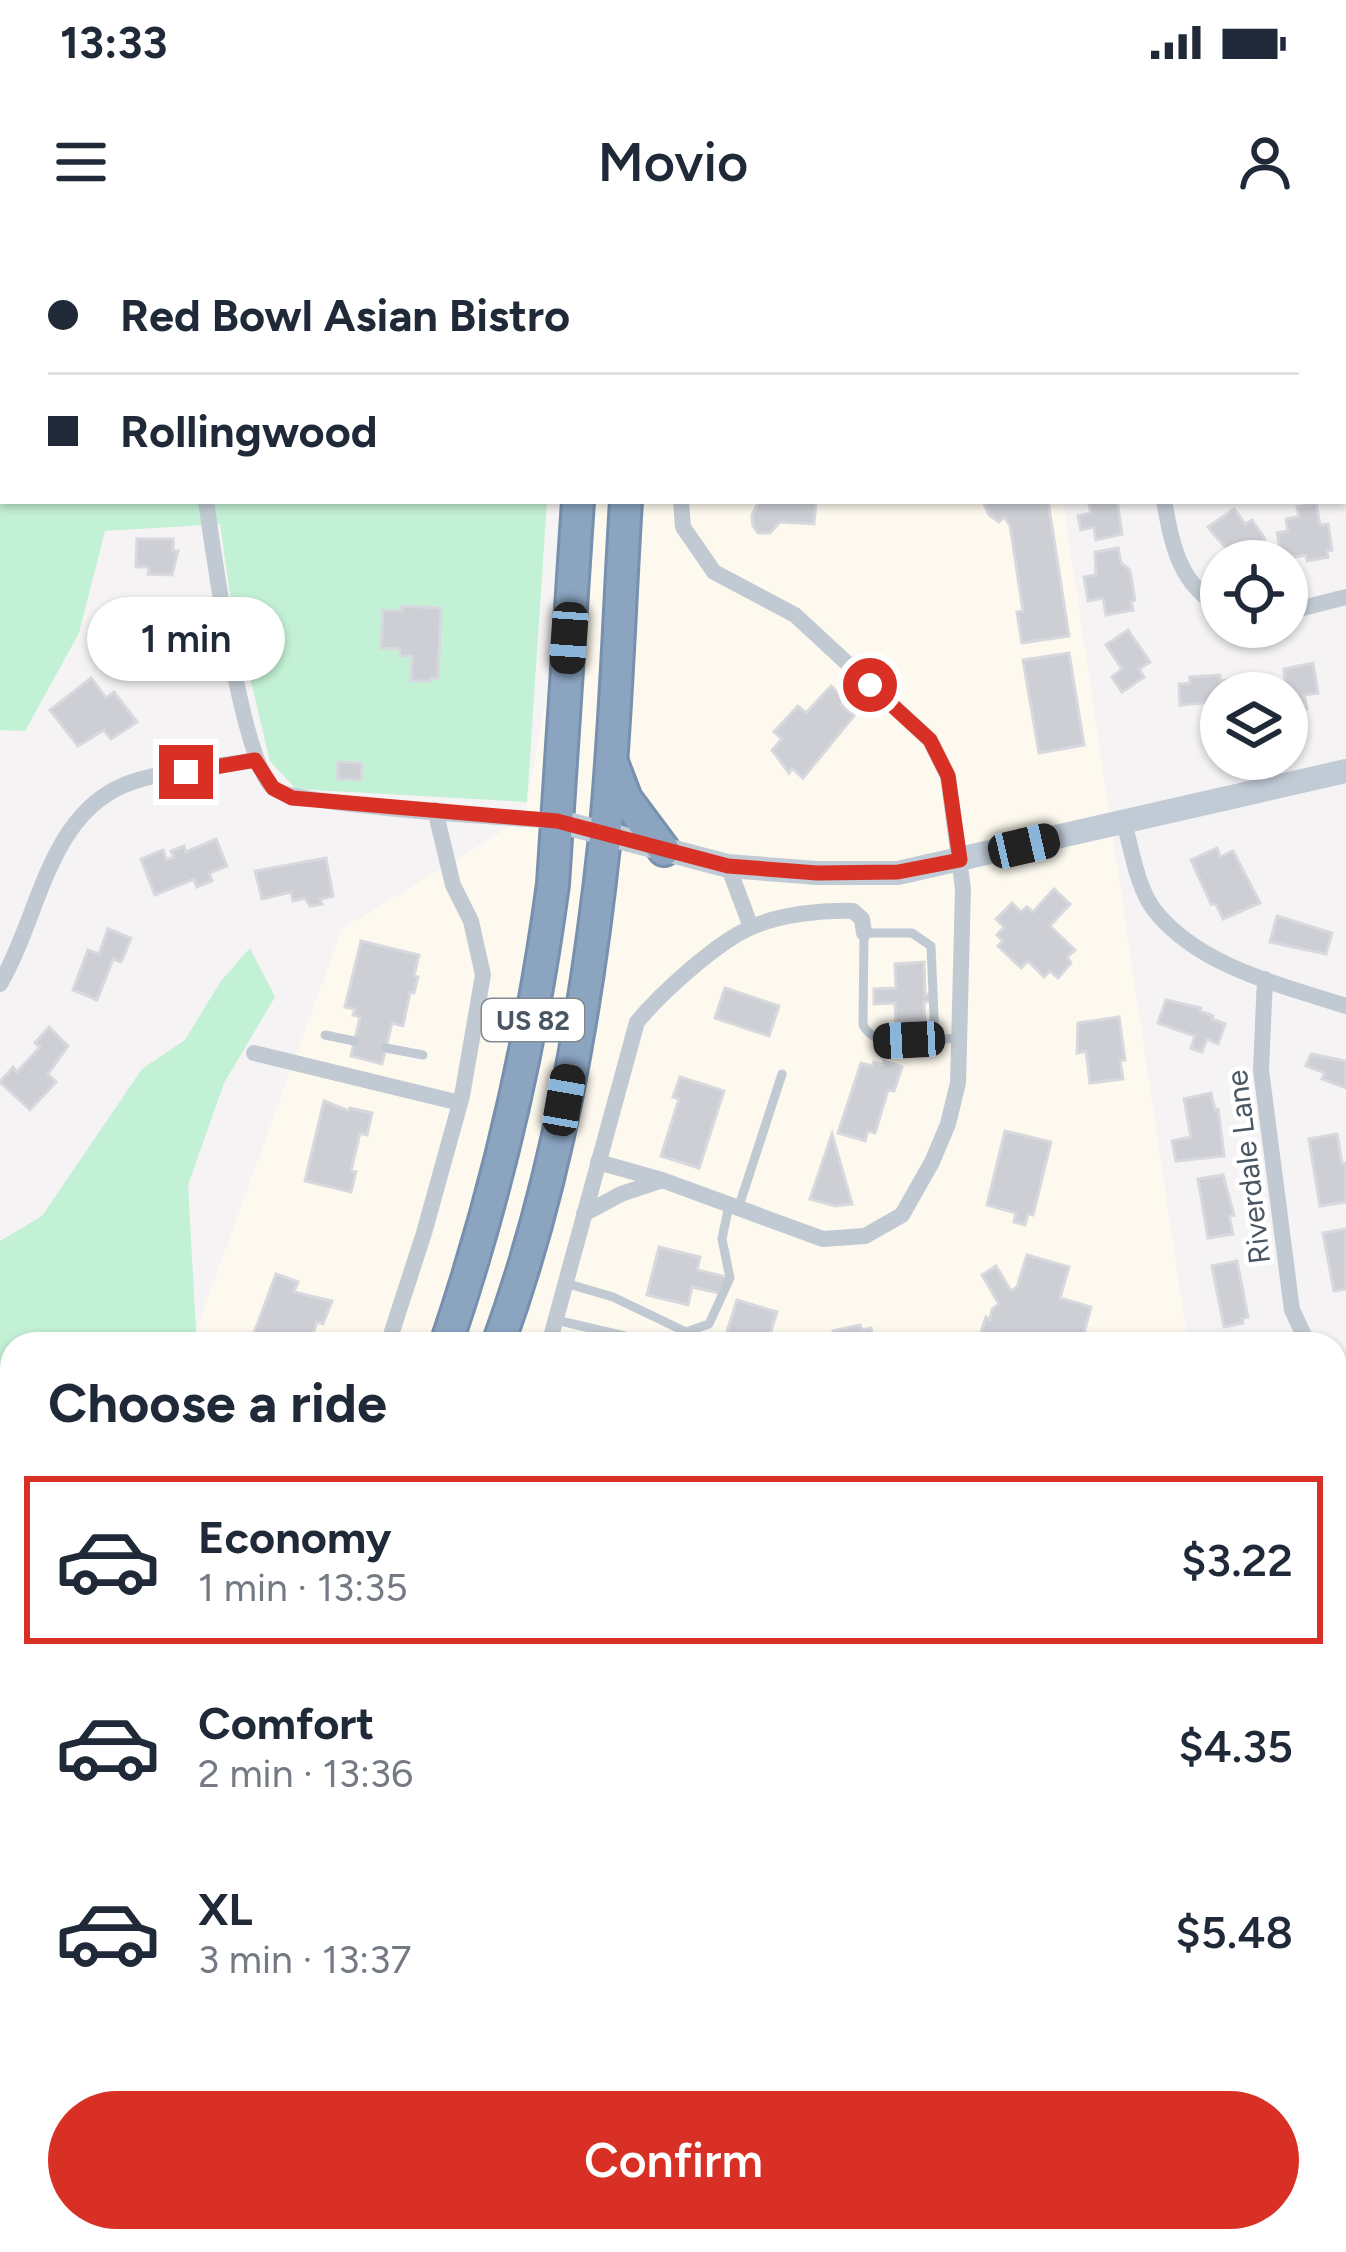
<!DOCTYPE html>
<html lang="en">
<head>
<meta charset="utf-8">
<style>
  :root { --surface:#fff; --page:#f6f6f7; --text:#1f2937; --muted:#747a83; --line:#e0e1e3; --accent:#d93025 }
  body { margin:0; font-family:Figtree,sans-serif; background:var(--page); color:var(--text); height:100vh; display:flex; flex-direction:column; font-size:45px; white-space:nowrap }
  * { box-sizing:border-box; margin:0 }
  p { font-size:39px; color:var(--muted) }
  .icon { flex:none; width:66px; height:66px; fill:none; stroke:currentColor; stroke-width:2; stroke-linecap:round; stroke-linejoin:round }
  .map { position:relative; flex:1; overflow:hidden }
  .sheet { position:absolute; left:0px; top:1092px; width:1347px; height:921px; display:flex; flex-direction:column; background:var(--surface); border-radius:36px 36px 0 0; box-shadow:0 3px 9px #0004 }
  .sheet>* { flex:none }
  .banner { position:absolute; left:0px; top:0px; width:1347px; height:264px; box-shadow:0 3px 9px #0004; display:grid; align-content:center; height:264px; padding:0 48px; background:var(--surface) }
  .controls { position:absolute; left:1200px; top:300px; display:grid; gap:24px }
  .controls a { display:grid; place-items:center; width:108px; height:108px; border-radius:50%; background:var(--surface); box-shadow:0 3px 9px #0004; font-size:60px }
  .end { position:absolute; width:54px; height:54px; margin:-27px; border:15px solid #d93025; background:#fff; box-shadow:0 0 0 6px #fff }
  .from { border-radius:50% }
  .bubble { position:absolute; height:84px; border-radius:42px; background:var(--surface); box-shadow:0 3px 9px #0004; font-size:39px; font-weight:600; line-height:84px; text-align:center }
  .car { position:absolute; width:36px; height:72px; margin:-36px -18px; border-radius:15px; box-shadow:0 0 9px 3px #0007; background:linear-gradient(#222 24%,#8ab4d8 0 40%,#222 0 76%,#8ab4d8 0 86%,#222 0) }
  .banner b { display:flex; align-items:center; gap:42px; height:114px; font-size:45px }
  .banner b+b { border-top:3px solid var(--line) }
  .banner i { width:30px; height:30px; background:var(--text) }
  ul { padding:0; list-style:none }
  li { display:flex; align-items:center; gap:36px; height:168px; margin:0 24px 18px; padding:0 24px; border:6px solid transparent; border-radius:0px }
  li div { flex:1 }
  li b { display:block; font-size:45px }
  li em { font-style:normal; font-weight:600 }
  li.active { border-color:var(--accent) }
  li>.icon { width:108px; height:108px; stroke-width:1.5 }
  h2 { padding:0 48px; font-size:54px; line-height:144px }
  .action { display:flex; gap:24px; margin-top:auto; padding:24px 48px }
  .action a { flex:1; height:138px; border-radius:72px; background:var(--accent); color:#fff; font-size:48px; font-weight:600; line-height:138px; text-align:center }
  .status { display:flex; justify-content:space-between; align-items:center; height:84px; padding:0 60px; background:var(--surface); direction:ltr }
  .status svg { height:33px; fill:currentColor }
  header { display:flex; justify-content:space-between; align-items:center; height:156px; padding:0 48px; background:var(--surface); font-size:54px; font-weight:600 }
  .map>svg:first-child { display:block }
  .commercial { fill:#fdf9ef }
  .green { fill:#c3f1d5 }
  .building { fill:#cdcfd5; stroke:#d7d9de; stroke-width:3 }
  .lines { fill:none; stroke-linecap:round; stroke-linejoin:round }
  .highway-casing { stroke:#7690ad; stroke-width:36 }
  .lane { stroke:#c1cad2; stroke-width:9 }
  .street { stroke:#c1cad2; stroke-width:16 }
  .secondary { stroke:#c1cbd6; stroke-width:24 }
  .highway { stroke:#8ba5c1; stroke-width:30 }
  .route { stroke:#d93025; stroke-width:15 }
  .labels { text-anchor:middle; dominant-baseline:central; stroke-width:9; stroke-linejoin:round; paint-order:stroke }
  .shield { fill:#fff; stroke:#808990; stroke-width:3 }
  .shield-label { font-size:27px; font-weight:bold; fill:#4a5661 }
  .street-label { font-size:30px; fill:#4a5661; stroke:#fff }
</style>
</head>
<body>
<div class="status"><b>13:33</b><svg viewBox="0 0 49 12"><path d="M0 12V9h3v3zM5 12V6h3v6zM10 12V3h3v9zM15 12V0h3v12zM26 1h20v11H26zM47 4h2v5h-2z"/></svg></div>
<header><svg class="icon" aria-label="menu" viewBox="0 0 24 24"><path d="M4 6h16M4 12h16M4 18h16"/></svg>Movio<svg class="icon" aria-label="person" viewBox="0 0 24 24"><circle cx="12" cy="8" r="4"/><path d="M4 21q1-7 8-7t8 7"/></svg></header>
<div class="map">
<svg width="1346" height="2012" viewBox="0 0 1346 2012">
  <rect width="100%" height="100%" fill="#f5f3f3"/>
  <g class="commercial">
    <rect x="631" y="0" width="394" height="3"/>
    <path d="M583,261H1063L1188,1104H191L342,689L524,578Z"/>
    <path d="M12,1649V2001H731L707,2012H0V1659Z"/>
  </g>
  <g class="green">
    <path d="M0,0H566L3,3V261H547L527,562L296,549L270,521L230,354L220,284L105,291L79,393L25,491L0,490Z"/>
    <path d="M250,708L275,757L224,843L188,945L196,1090L191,1104H12V1240L0,1248V1001L42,976L142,829L185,800L221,741Z"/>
  </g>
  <g class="building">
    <path d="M308,0H406L409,3L305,1Z"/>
    <path d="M759,261H816L814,284L780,282L770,293H758L753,286L752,275Z"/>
    <path d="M983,261H1048L1069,396L1022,403L1017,372L1023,371L1010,285L1004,277L999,282L989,275Z"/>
    <path d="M1088,261H1117L1122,294L1096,300L1094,287L1081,290L1078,276L1091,273Z"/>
    <path d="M1316,264L1320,285L1328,284L1332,310L1327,311L1328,317L1307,321L1306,315L1282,319L1277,293L1288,291L1286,279L1299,277L1297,267Z"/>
    <path d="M1234,269L1245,284L1252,280L1265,299L1259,304L1268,317L1262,321L1236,320L1208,287Z"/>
    <path d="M137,299H173V311H178L172,335L148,334L149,327H136Z"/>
    <path d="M1118,308L1121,323L1130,330L1135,360L1131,361L1133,370L1106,375L1103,358L1088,361L1084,337L1096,335L1095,312Z"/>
    <path d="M402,366L441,368L438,438H431L430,441H411L412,416H400V409L381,408L383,370L402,371Z"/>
    <path d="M134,384L180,385L179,416L181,409H200L199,438L156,437L157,407L133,406Z"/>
    <path d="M1128,390L1150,422L1139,429L1144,437L1122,452L1112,437L1122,429L1106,405Z"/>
    <path d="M1069,413L1084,505L1039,513L1023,420Z"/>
    <path d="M1313,423L1318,453L1304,455L1307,469L1287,472L1284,429Z"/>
    <path d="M1220,435V441L1230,440L1231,453H1221V486L1214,487L1212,462L1180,465L1179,444L1190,443V437Z"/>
    <path d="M91,438L106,458L114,452L137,482L111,499L104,490L78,506L50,470Z"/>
    <path d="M831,446L845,459L841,464L854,476L803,538L792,528L789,533L772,510L782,499L774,492L798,466L806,473Z"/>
    <path d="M338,522L362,523L361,540L337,539Z"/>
    <path d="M216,599L227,626L209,633L212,641L197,647L194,639L155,655L141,619L163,610L166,620L174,617L171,611L184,606L186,612Z"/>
    <path d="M1217,608L1220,617L1233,611L1260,663L1223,679L1216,664H1211L1191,620Z"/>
    <path d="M326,618L333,656L320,659L322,664L310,666L305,658L293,661L291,652L262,659L255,631Z"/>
    <path d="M1054,649L1070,664L1050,686L1075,710L1067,717L1071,723L1058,738L1050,731L1044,737L1028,721L1021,728L998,706L1003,701L997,695L1004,687L996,679L1012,663L1021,672L1027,667L1033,672Z"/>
    <path d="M1277,676L1332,693L1326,714L1270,702Z"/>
    <path d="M108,689L131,698L121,722L113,719L97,760L73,750L88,710L99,714Z"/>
    <path d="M361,701L419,715L414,736L418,737L414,753L410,752L403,786L392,783L382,824L351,816L360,777L353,775L355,769L345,767Z"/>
    <path d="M924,722L925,755L932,754L933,761L924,762L925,786L896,787L895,763L874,764V749L896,748L895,724Z"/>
    <path d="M725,748L779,766L769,796L715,778Z"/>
    <path d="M1166,760L1201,768L1200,771L1213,776L1212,779L1225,784L1218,804L1207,799L1202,812L1191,808L1195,796L1158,783Z"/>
    <path d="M1119,777L1125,820H1120L1123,839L1090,843L1086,811L1077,813L1078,783Z"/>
    <path d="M49,787L68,806L48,834L56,842L30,870L0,842L13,827L17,832L40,807L35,803Z"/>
    <path d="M1311,814L1346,821V848L1322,839L1325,833L1306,826Z"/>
    <path d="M884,821L902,827L894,851L888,850L875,893L868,891L865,901L838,893L861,823L872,826L874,822L883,825Z"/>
    <path d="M680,837L724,851L699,928L661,916L679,859L673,857Z"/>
    <path d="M1211,853L1215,870L1218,869L1224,916L1176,921L1172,901L1191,897L1184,859Z"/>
    <path d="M324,861L349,871L350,868L372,873L367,895L360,893L351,931L356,932L351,952L305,941Z"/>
    <path d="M1005,891L1051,902L1033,975L1028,974L1025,985L1014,982L1016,973L987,965Z"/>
    <path d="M832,894L852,964L835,966L810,959Z"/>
    <path d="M1337,894L1342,924L1346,923V962L1320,966L1309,899Z"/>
    <path d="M1223,935L1234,975L1229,976L1233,994L1208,998L1198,939Z"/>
    <path d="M1346,989V1049L1334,1051L1323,993Z"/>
    <path d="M659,1007L700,1017L697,1030L727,1037L723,1054L692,1047L688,1065L647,1055Z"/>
    <path d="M1027,1015L1069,1027L1060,1058L1091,1067L1081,1104H977L986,1077L990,1080L992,1069L999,1064L982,1035L996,1026L1011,1051L1017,1047Z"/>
    <path d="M1237,1021L1248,1077L1242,1079L1243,1083L1224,1087L1212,1026Z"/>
    <path d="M276,1034L298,1042L294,1052L332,1061L323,1084L317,1082L309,1104H250Z"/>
    <path d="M737,1060L777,1072L768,1100L782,1104H723Z"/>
    <path d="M860,1085L862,1090L871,1088L875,1104H825L824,1099L834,1097L833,1091Z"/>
    <path d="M0,1370L12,1386V1403L0,1412Z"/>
    <path d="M12,1475V1546L0,1530V1500L8,1494L0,1483Z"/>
    <path d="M1337,1488L1346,1492V1548L1335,1544Z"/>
    <path d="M1346,1982V2010L1344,2006L1329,2009L1327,2001H1335V1984Z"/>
    <path d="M159,2001H235L243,2012H167Z"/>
    <path d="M1079,2001H1111L1113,2012H1081Z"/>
    <path d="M1230,2001H1263L1265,2012H1232Z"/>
  </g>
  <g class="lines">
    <defs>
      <g id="highway">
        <path d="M594,3V0"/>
        <path d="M643,3L644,0"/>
        <path d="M613,525L626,559L664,610"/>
        <path d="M446,1104C497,954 532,801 553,644L578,261"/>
        <path d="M498,1104C557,943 587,767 605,597C616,486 619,373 626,261"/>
        <path d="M0,1855L12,1842"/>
        <path d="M0,1927L12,1914"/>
      </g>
    </defs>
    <use href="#highway" class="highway-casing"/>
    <g class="lane">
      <path d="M426,0L430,3"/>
      <path d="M325,795L354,801"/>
      <path d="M935,799L931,706L912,693H864L863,785C878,813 930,799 958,798"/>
      <path d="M386,808L423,815"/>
      <path d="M738,969L782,834"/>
      <path d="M565,1043L613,1057L686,1092L709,1084L730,1038L722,999L729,965"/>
      <path d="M556,1080L659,1104"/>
    </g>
    <g class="street">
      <path d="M1126,0L1127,3"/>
      <path d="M1289,0L1301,3"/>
      <path d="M698,3V0"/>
      <path d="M1178,3L1204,0"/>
      <path d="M0,20L3,21"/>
      <path d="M1344,20L1346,21"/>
      <path d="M206,261C213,310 242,521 273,548C291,565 516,578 557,581"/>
      <path d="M1164,261C1172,304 1179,345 1221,367"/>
      <path d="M1287,372L1346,357"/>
      <path d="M1124,583C1132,610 1137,648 1155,671C1200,727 1281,745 1346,766"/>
      <path d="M728,626L751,687"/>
      <path d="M1265,739L1261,830L1292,1070L1308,1104"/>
      <path d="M0,744C41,674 48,568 135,541C173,529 216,527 255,520"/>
      <path d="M254,813L460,863"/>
      <path d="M598,922L662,940L823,999L865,996L902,975L932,922L948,884L958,843L963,649L948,536L930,500L795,375L714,332L683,287L681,261"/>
      <path d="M584,974L621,954L660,941"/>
      <path d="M388,1104L424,993L462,856L483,735L471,681L453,645L435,570"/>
      <path d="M549,1104L637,782C661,753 717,702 752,687C781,674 822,670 853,671L862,679L864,693"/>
      <path d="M1335,1142L1346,1151"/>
      <path d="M1335,1378L1346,1353"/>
      <path d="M0,1766L12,1753"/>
      <path d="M0,2000L12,1988"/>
      <path d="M1174,2001L1176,2012"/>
    </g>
    <path class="secondary" d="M557,581L728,626L817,633H898L1346,531"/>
    <use href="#highway" class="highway"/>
  </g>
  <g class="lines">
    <path class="route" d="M186,532L255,520L273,548L292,558L557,581L728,626L817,633L898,632L960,620L948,536L930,500L870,445"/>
  </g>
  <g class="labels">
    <rect class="shield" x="482" y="759" width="102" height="42" rx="9"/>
    <g class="shield-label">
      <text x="533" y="780">US 82</text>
    </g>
    <g class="street-label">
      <text transform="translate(1248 927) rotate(-97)">Riverdale Lane</text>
    </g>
  </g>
</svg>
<div class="controls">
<a><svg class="icon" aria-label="locate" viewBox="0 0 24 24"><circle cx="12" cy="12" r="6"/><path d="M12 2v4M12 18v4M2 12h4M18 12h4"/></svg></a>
<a><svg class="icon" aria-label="layers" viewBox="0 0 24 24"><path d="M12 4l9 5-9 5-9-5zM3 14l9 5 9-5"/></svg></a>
</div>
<i class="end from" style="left:870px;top:445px"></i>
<i class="end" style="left:186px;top:532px"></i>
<div class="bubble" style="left:87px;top:357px;width:198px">1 min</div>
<i class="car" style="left:569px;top:398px;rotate:184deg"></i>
<i class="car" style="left:1024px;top:606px;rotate:77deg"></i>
<i class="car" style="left:909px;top:800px;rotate:267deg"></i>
<i class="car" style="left:564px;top:860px;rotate:10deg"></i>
<div class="banner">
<b><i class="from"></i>Red Bowl Asian Bistro</b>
<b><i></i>Rollingwood</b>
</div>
<section class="sheet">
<h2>Choose a ride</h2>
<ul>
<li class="active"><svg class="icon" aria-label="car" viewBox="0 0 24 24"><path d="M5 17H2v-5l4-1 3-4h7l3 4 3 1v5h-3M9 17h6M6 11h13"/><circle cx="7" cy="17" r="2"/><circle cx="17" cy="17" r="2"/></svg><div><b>Economy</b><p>1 min · 13:35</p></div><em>$3.22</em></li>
<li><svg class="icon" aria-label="car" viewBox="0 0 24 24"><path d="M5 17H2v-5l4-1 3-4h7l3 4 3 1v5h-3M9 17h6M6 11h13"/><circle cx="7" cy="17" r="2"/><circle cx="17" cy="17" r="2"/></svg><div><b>Comfort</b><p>2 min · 13:36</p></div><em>$4.35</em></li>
<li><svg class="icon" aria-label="car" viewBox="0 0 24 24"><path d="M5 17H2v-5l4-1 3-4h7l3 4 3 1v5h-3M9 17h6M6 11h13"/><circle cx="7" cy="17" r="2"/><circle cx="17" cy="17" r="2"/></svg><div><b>XL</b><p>3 min · 13:37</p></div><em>$5.48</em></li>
</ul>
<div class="action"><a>Confirm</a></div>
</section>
</div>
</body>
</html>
